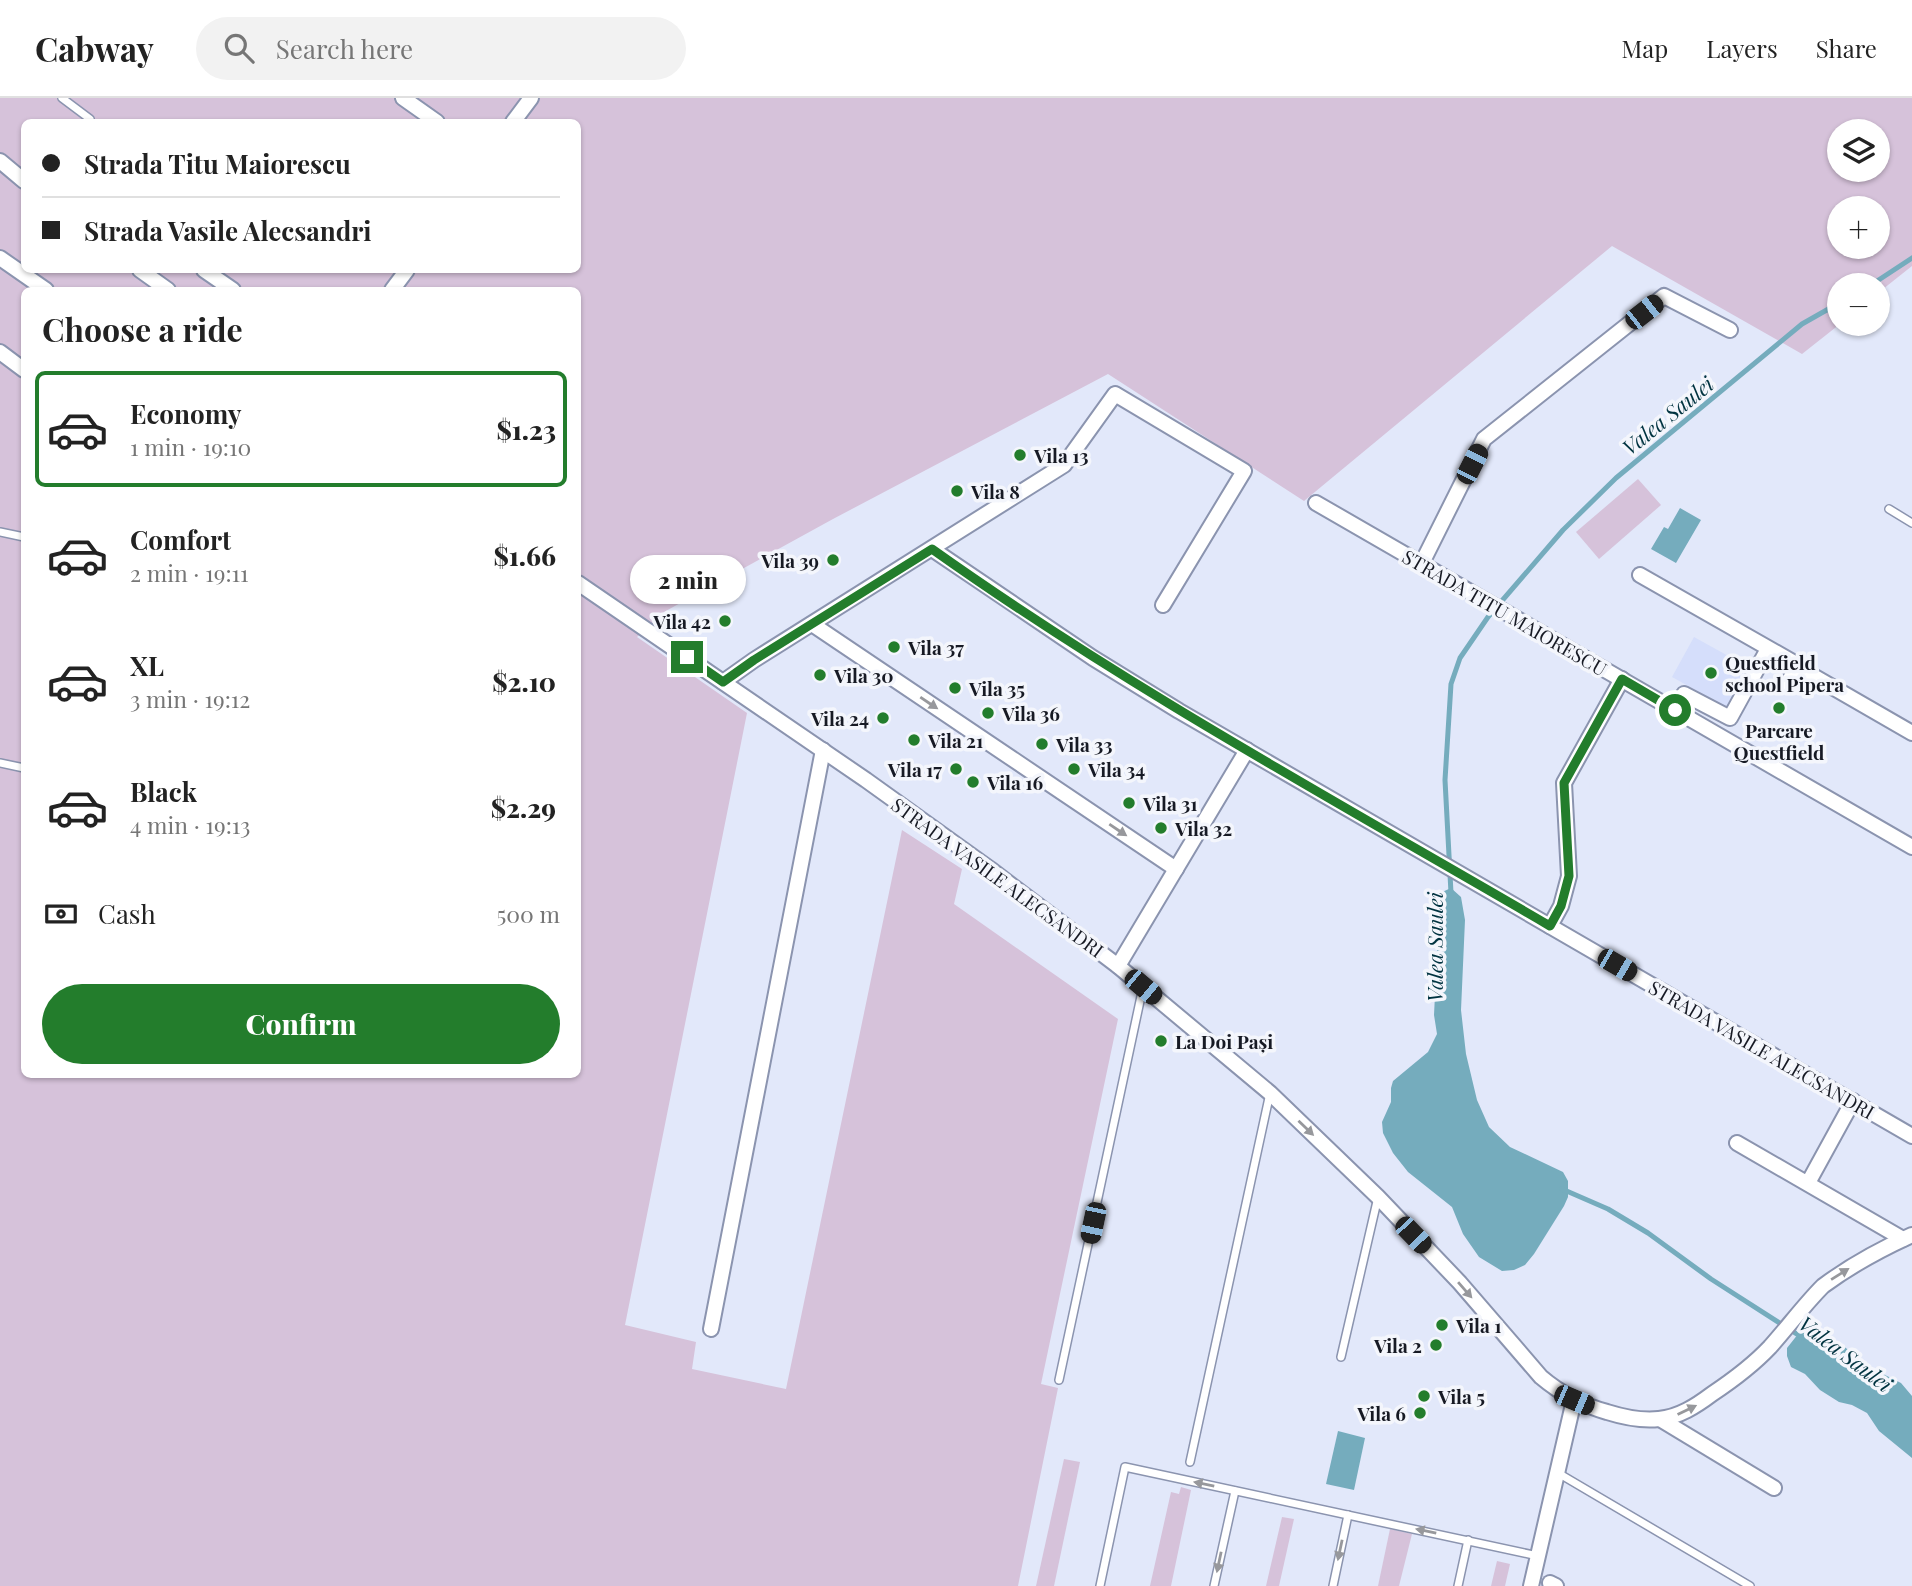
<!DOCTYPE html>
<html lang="en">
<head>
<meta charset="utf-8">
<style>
  :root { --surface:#fff; --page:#f2f2f2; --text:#222; --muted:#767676; --line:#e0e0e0; --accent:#237d2c }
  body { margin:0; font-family:"Playfair Display",serif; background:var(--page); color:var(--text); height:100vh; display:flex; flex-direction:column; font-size:26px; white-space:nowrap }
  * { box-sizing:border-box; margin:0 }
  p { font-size:23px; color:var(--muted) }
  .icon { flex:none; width:38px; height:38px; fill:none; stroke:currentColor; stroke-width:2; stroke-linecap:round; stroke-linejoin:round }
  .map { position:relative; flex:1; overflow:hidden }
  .panel { position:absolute; left:21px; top:189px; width:560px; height:791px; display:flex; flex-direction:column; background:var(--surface); border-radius:10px; box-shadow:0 2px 5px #0004 }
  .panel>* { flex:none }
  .top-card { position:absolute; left:21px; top:21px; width:560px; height:154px; border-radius:10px; box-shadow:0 2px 5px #0004; display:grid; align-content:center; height:154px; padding:0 21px; background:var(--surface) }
  .fabs { position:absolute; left:1827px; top:21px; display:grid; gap:14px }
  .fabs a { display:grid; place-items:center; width:63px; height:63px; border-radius:50%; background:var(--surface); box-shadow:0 2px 5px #0004; font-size:35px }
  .end { position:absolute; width:32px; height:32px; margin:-16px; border:9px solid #237d2c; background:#fff; box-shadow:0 0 0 4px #fff }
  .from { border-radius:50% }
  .bubble { position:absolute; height:49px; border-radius:24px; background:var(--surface); box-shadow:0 2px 5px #0004; font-size:23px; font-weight:800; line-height:49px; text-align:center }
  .car { position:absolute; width:21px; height:42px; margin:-21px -10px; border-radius:9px; box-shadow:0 0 5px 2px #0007; background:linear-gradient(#222 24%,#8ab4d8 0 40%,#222 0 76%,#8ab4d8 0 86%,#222 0) }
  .top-card b { display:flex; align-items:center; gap:24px; height:66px; font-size:26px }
  .top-card b+b { border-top:2px solid var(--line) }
  .top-card i { width:18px; height:18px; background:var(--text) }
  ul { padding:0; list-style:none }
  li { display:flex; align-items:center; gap:21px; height:116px; margin:0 14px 10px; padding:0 7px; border:4px solid transparent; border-radius:10px }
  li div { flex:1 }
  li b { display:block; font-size:26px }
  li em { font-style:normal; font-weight:800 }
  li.selected { border-color:var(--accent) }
  li>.icon { width:63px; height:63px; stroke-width:1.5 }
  h2 { padding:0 21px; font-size:32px; line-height:84px }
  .pay { display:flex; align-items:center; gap:18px; height:77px; padding:0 21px; font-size:26px }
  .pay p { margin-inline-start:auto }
  .action { display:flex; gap:14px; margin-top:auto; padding:14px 21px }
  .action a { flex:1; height:80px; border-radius:42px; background:var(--accent); color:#fff; font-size:28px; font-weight:800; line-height:80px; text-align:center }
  header { display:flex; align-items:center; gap:42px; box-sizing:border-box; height:98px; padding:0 35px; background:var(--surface); border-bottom:2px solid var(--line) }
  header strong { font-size:33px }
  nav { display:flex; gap:38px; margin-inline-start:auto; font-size:24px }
  .search { width:490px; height:63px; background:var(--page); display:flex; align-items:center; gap:18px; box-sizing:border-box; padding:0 24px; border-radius:38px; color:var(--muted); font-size:26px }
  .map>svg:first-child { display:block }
  .built { fill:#d5defb }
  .green { fill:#d6c2da; fill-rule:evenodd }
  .water { fill:#75acbd }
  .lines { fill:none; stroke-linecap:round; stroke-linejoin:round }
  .stream { stroke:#75acbd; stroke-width:5 }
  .lane-casing { stroke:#8b94af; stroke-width:10 }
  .street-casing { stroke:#8b94af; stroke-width:18 }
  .lane { stroke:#fff; stroke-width:7 }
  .street { stroke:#fff; stroke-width:14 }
  .oneway { fill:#97989c }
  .route { stroke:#237d2c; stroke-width:9 }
  .poi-dot { fill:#237d2c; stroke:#f4f6fc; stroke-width:2.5 }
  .labels { text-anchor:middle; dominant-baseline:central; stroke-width:7; stroke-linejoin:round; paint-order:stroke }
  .poi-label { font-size:19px; font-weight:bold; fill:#171a24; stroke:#f4f6fc; text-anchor:start }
  .street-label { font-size:19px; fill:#171a24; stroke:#f4f6fc }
  .water-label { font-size:21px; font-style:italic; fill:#003340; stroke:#f4f6fc }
</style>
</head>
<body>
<header>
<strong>Cabway</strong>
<div class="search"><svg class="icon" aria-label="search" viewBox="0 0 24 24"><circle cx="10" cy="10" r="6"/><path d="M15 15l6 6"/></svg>Search here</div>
<nav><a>Map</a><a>Layers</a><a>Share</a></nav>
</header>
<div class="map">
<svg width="1912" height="1488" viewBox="0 0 1912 1488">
  <rect width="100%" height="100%" fill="#e2e8fa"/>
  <path class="built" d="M1694,539L1750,570L1728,610L1672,579Z"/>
  <g class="green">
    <path d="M0,0H1912V168L1878,195V187H1839L1840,226L1802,256L1612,148L1304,403L1108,276L833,421L664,514L637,539L747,615L625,1227L696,1244L692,1271L786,1291L902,732L962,771L954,806L1118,921L1041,1286L1058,1290L1018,1488H0ZM24,24H578V172H24ZM1839,33H1878V72H1839ZM1839,110H1878V149H1839ZM24,192H578V976H24Z"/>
    <path d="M1638,381L1661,407L1599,461L1576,434Z"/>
    <path d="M1064,1361L1080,1364L1054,1488H1036Z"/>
    <path d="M1181,1389L1191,1392L1171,1488H1150L1171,1394L1179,1396Z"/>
    <path d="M1282,1419L1294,1421L1279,1488H1266Z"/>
    <path d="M1390,1431L1412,1436L1399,1488H1378Z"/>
    <path d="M1497,1463L1510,1466L1505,1488H1491Z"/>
  </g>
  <g class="water">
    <path d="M1680,410L1701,422L1676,465L1651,451L1664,429L1668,431Z"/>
    <path d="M1451,790L1461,799L1465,822L1461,912L1466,956L1477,1002L1489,1029L1510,1049L1563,1074L1568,1083V1099L1564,1108L1534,1156L1525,1167L1514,1172L1502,1173L1479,1159L1463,1136L1452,1109L1408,1074L1393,1055L1383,1035L1382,1024L1391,1004V990L1393,983L1428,954L1437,936L1434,917L1440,795Z"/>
    <path d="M1806,1226L1820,1231L1877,1273L1901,1285L1912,1298V1360L1879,1333L1867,1315L1852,1307L1839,1304L1820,1292L1805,1276L1791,1269L1787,1258V1250Z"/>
    <path d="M1338,1333L1365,1340L1354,1392L1326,1386Z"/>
  </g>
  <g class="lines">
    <g class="stream">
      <path d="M1871,187L1912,160"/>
      <path d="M1451,795L1445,682L1451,586L1460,560L1488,519L1563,432L1616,380L1802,226L1839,205"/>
      <path d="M1562,1091L1608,1111L1648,1135L1711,1181L1803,1240"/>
    </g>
    <defs>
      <g id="lane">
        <path d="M62,0L90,21L87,24"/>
        <path d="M1889,411L1912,425"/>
        <path d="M0,434L24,439"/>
        <path d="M0,665L24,670"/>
        <path d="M1341,1259L1378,1099"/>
        <path d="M1059,1282L1143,889"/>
        <path d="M1190,1364L1270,995"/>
        <path d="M1558,1375L1750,1488"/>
        <path d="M1100,1488L1125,1369L1538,1458"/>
        <path d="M1214,1488L1235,1393"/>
        <path d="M1333,1488L1348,1417"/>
        <path d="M1458,1488L1468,1442"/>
      </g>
      <g id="street">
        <path d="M403,0L437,24"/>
        <path d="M513,24L531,0"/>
        <path d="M0,63L24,83"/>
        <path d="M0,160L46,192"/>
        <path d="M140,172L168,192"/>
        <path d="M204,172L233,192"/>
        <path d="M392,192L407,172"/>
        <path d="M0,254L24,272"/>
        <path d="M1316,405L1912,749"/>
        <path d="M932,451L1093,560L1179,613L1912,1038"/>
        <path d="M1422,465L1484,341L1664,198L1730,232"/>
        <path d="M1640,477L1798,567L1787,586"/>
        <path d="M578,485L866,682L990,771L1118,868L1270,995L1378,1099L1460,1185L1541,1279C1561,1296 1582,1307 1607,1314C1623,1319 1642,1323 1659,1321C1679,1319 1696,1308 1712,1296C1733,1282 1753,1267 1770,1249C1788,1229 1804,1207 1823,1188C1850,1168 1881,1151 1912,1137"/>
        <path d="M812,526L1176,771"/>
        <path d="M1808,575L1912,635"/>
        <path d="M723,584L754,562L1064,367L1115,296L1244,373L1163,507"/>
        <path d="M1676,612L1684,596L1730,620L1768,551"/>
        <path d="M1550,828L1561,808L1569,778L1564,685L1622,581"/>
        <path d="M1118,868L1247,652"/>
        <path d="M1737,1045L1903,1141"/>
        <path d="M1808,1085L1853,1003"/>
        <path d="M711,1231L823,652"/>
        <path d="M1660,1321L1774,1390"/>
        <path d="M1550,1485L1556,1488"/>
        <path d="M1531,1488L1574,1302"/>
      </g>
    </defs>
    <use href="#lane" class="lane-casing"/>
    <use href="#street" class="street-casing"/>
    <use href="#lane" class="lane"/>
    <use href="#street" class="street"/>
  </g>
  <defs><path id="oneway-solid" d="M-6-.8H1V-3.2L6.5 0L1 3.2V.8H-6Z" transform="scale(1.75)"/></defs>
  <g class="oneway">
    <use href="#oneway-solid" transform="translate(929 605) rotate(34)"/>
    <use href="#oneway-solid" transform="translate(1118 732) rotate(34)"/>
    <use href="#oneway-solid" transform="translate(1306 1030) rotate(44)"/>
    <use href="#oneway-solid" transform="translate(1840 1176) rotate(-32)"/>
    <use href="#oneway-solid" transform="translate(1465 1192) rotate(49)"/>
    <use href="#oneway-solid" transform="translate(1687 1312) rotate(-26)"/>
    <use href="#oneway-solid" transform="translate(1204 1386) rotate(-168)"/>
    <use href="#oneway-solid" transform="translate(1426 1433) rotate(-168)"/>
    <use href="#oneway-solid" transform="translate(1340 1452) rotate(102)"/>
    <use href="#oneway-solid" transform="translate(1219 1464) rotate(102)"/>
  </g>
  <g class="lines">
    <path class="route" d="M687,559L723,584L754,562L932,451C1129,591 1341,706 1550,828L1561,808L1569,778L1564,685L1622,581L1675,612"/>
  </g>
  <g class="poi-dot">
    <circle cx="1020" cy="357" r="7"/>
    <circle cx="957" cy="393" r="7"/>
    <circle cx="833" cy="462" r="7"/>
    <circle cx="725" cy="523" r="7"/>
    <circle cx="894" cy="549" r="7"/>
    <circle cx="1711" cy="575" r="7"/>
    <circle cx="820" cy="577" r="7"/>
    <circle cx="955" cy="590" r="7"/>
    <circle cx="1779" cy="610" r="7"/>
    <circle cx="988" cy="615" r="7"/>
    <circle cx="883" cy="620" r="7"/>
    <circle cx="914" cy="642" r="7"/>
    <circle cx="1042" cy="646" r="7"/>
    <circle cx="956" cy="671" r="7"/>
    <circle cx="1074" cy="671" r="7"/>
    <circle cx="973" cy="684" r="7"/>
    <circle cx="1129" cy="705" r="7"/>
    <circle cx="1161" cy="730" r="7"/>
    <circle cx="1161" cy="943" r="7"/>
    <circle cx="1442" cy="1227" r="7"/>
    <circle cx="1436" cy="1247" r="7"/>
    <circle cx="1424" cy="1298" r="7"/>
    <circle cx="1420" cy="1315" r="7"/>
  </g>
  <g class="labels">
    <g class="poi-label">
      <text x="1034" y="357">Vila 13</text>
      <text x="971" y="393">Vila 8</text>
      <text x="819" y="462" text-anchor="end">Vila 39</text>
      <text x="711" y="523" text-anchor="end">Vila 42</text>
      <text x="908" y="549">Vila 37</text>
      <text x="1725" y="564">Questfield<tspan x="1725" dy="22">school Pipera</tspan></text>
      <text x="834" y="577">Vila 30</text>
      <text x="969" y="590">Vila 35</text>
      <text x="1002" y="615">Vila 36</text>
      <text x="869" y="620" text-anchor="end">Vila 24</text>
      <text x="1779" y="632" text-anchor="middle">Parcare<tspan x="1779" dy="22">Questfield</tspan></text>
      <text x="928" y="642">Vila 21</text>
      <text x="1056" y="646">Vila 33</text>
      <text x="942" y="671" text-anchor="end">Vila 17</text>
      <text x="1088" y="671">Vila 34</text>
      <text x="987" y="684">Vila 16</text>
      <text x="1143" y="705">Vila 31</text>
      <text x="1175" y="730">Vila 32</text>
      <text x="1175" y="943">La Doi Pași</text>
      <text x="1456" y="1227">Vila 1</text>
      <text x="1422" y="1247" text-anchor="end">Vila 2</text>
      <text x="1438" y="1298">Vila 5</text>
      <text x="1406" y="1315" text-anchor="end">Vila 6</text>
    </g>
    <g class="street-label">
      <text transform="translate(1505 514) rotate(30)">STRADA TITU MAIORESCU</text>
      <text transform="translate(998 779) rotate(36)">STRADA VASILE ALECSANDRI</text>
      <text transform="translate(1762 951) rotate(30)">STRADA VASILE ALECSANDRI</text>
    </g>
    <g class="water-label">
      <text transform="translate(1667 317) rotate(-39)">Valea Saulei</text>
      <text transform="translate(1434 849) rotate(-90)">Valea Saulei</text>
      <text transform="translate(1846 1255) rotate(37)">Valea Saulei</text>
    </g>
  </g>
</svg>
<div class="fabs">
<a><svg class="icon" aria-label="layers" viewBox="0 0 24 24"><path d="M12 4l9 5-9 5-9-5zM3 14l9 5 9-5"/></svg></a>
<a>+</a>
<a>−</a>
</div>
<i class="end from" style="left:1675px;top:612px"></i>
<i class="end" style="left:687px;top:559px"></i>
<div class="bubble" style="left:630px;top:457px;width:116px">2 min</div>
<i class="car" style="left:1644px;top:214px;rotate:52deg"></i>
<i class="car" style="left:1472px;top:366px;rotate:27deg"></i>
<i class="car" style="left:1617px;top:867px;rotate:120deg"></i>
<i class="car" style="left:1143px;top:889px;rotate:130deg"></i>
<i class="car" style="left:1093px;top:1125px;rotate:192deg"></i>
<i class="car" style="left:1413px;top:1137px;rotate:136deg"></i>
<i class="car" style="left:1574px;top:1302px;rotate:113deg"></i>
<div class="top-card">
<b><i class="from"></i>Strada Titu Maiorescu</b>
<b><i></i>Strada Vasile Alecsandri</b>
</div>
<section class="panel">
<h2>Choose a ride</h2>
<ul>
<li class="selected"><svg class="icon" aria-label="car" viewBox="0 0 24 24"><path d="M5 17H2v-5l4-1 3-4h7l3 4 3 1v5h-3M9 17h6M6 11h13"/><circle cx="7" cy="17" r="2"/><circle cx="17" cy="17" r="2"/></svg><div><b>Economy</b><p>1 min · 19:10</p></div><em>$1.23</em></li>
<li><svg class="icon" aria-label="car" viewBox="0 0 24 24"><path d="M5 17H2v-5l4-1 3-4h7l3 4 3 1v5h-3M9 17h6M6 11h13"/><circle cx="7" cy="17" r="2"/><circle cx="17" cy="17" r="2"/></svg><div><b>Comfort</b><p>2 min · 19:11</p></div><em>$1.66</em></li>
<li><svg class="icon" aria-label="car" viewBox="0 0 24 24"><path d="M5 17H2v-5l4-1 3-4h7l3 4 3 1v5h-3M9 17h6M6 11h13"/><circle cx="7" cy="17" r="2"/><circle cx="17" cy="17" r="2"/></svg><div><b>XL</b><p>3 min · 19:12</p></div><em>$2.10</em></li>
<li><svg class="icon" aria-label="car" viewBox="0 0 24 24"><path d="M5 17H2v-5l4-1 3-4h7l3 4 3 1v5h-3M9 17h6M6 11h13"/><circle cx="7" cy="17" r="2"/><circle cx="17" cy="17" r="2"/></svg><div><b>Black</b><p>4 min · 19:13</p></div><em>$2.29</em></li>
</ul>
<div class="pay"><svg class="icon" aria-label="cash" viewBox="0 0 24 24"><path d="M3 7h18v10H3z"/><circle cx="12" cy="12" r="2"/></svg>Cash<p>500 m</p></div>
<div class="action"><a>Confirm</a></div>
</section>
</div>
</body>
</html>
